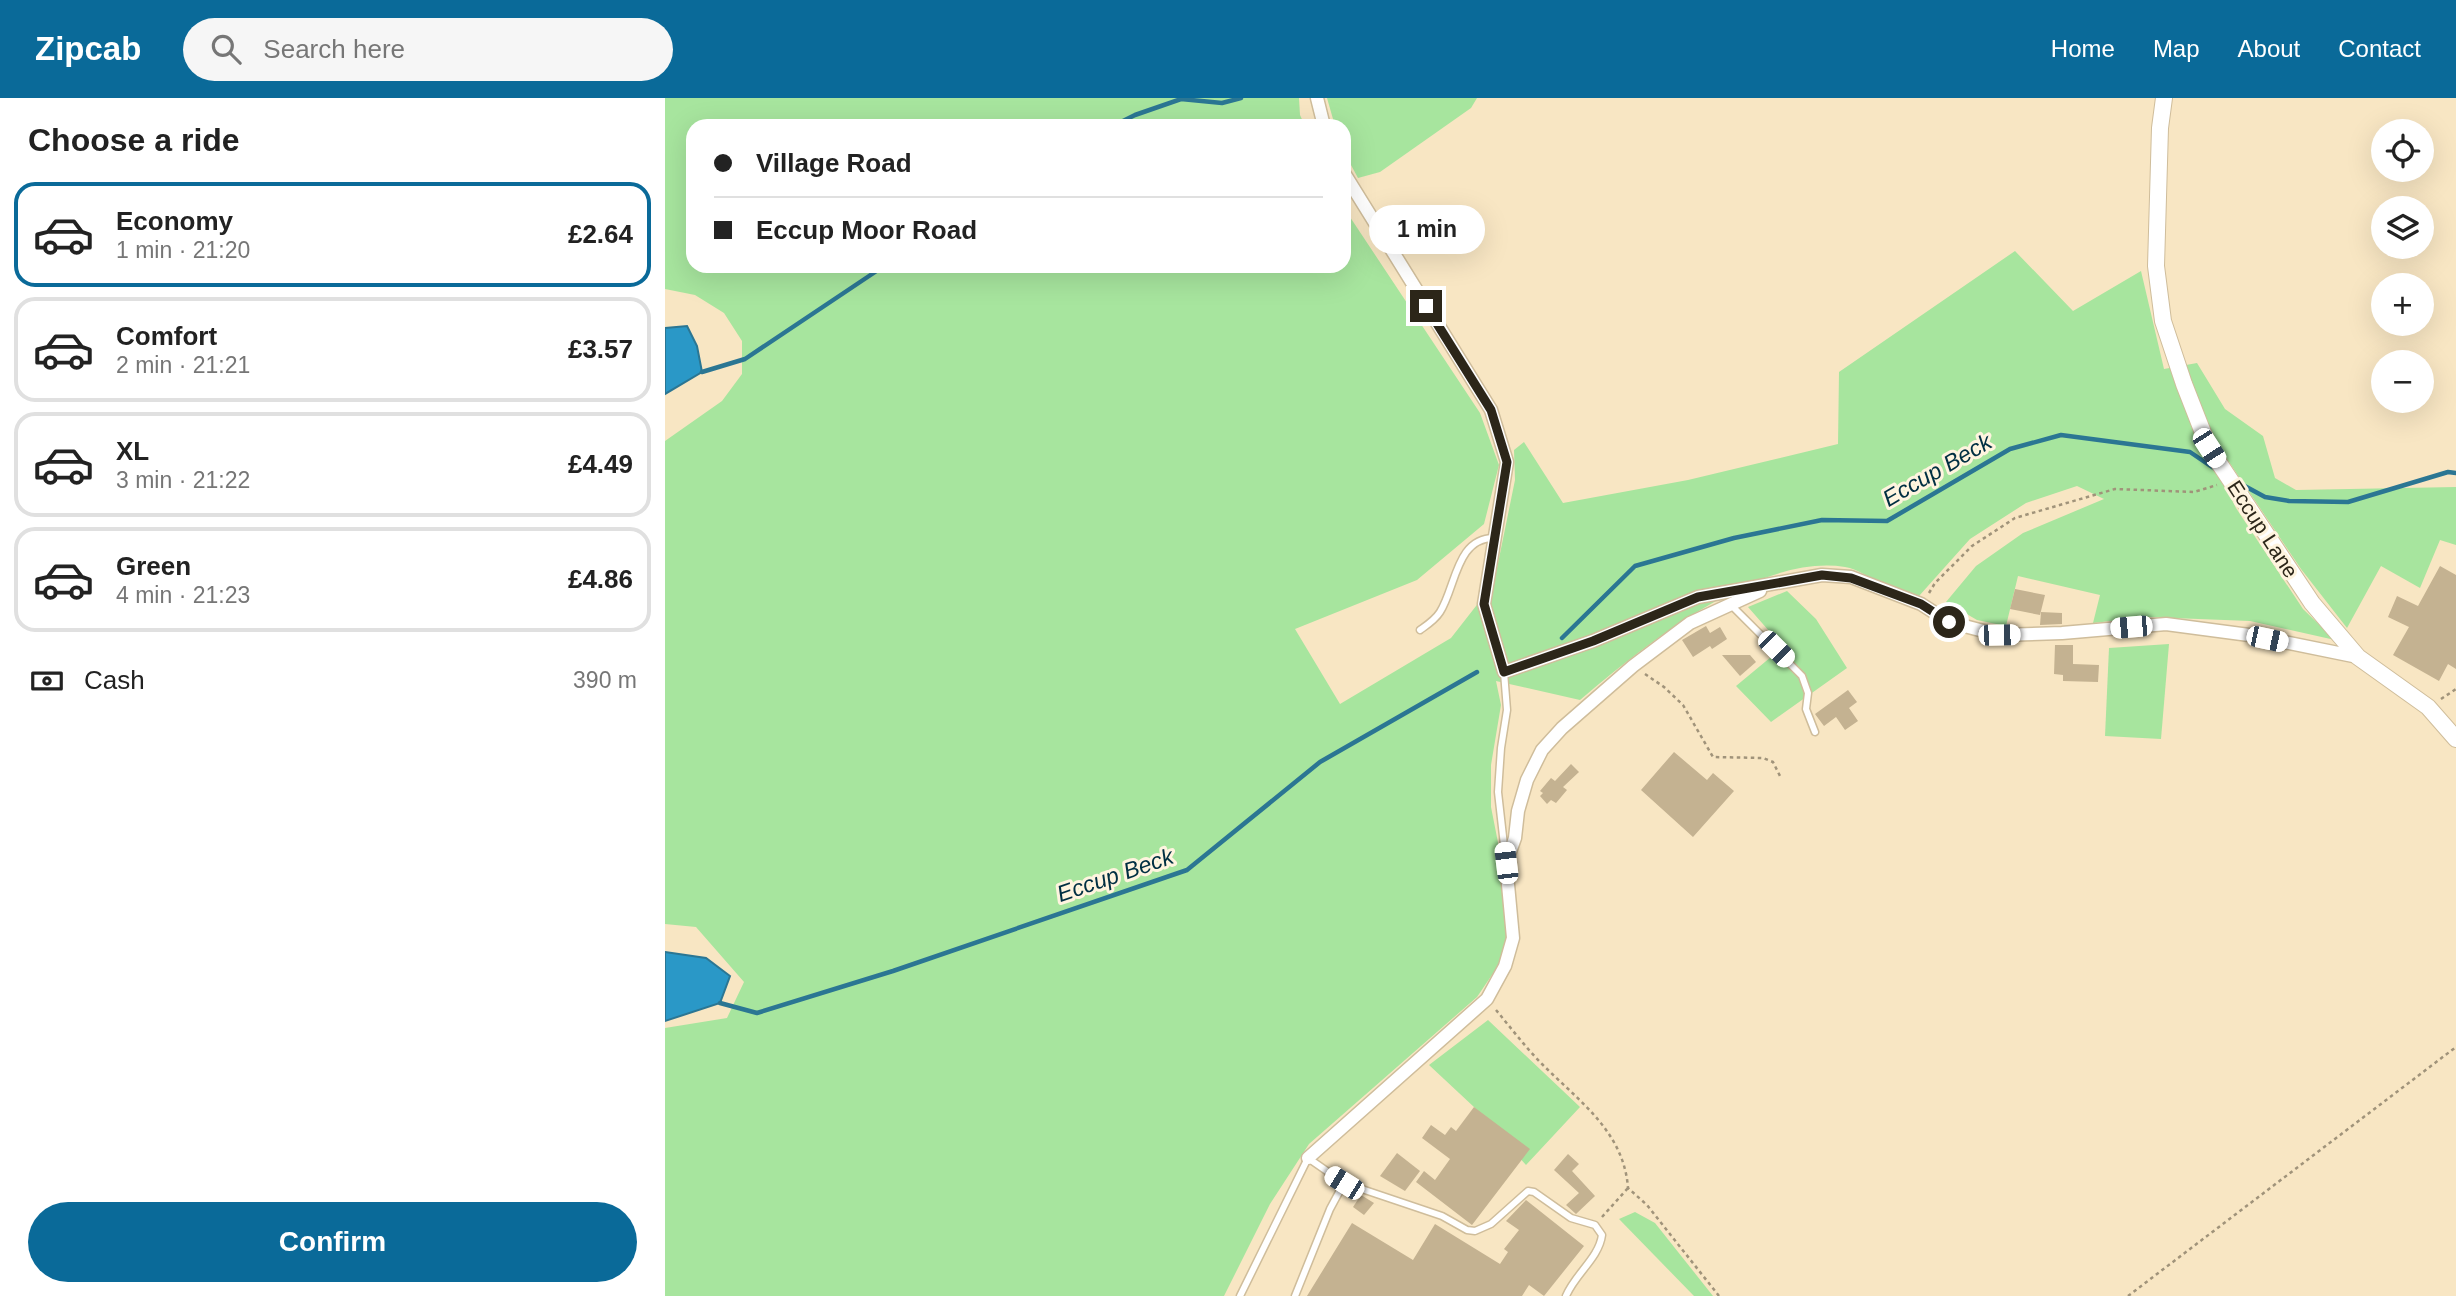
<!DOCTYPE html>
<html lang="en">
<head>
<meta charset="utf-8">
<style>
  :root { --surface:#fff; --page:#f6f6f6; --text:#222; --muted:#767676; --line:#e0e0e0; --accent:#0a6a99 }
  body { margin:0; font-family:Helvetica,sans-serif; background:var(--page); color:var(--text); height:100vh; display:flex; flex-direction:column; font-size:26px; white-space:nowrap }
  * { box-sizing:border-box; margin:0 }
  p { font-size:23px; color:var(--muted) }
  .icon { flex:none; width:38px; height:38px; fill:none; stroke:currentColor; stroke-width:2; stroke-linecap:round; stroke-linejoin:round }
  .map { position:relative; flex:1; overflow:hidden }
  .details { display:flex; flex-direction:column; background:var(--surface); width:665px }
  .details>* { flex:none }
  .hud { position:absolute; left:21px; top:21px; width:665px; height:154px; border-radius:21px; box-shadow:0 7px 28px #0002; display:grid; align-content:center; height:154px; padding:0 28px; background:var(--surface) }
  .controls { position:absolute; left:1706px; top:21px; display:grid; gap:14px }
  .controls a { display:grid; place-items:center; width:63px; height:63px; border-radius:50%; background:var(--surface); box-shadow:0 7px 28px #0002; font-size:35px }
  .end { position:absolute; width:32px; height:32px; margin:-16px; border:9px solid #2c2619; background:#fff; box-shadow:0 0 0 4px #fff }
  .from { border-radius:50% }
  .bubble { position:absolute; height:49px; border-radius:24px; background:var(--surface); box-shadow:0 7px 28px #0002; font-size:23px; font-weight:800; line-height:49px; text-align:center }
  .car { position:absolute; width:21px; height:42px; margin:-21px -10px; border-radius:9px; box-shadow:0 0 5px 2px #0007; background:linear-gradient(#fff 24%,#345 0 40%,#fff 0 76%,#345 0 86%,#fff 0) }
  .hud b { display:flex; align-items:center; gap:24px; height:66px; font-size:26px }
  .hud b+b { border-top:2px solid var(--line) }
  .hud i { width:18px; height:18px; background:var(--text) }
  ul { padding:0; list-style:none }
  li { display:flex; align-items:center; gap:21px; height:105px; margin:0 14px 10px; padding:0 14px; border:4px solid var(--line); border-radius:21px }
  li div { flex:1 }
  li b { display:block; font-size:26px }
  li em { font-style:normal; font-weight:800 }
  li.selected { border-color:var(--accent) }
  li>.icon { width:63px; height:63px; stroke-width:1.5 }
  h2 { padding:0 28px; font-size:32px; line-height:84px }
  .pay { display:flex; align-items:center; gap:18px; height:77px; padding:0 28px; font-size:26px }
  .pay p { margin-inline-start:auto }
  .primary-button { display:flex; gap:14px; margin-top:auto; padding:14px 28px }
  .primary-button a { flex:1; height:80px; border-radius:42px; background:var(--accent); color:#fff; font-size:28px; font-weight:800; line-height:80px; text-align:center }
  header { display:flex; align-items:center; gap:42px; box-sizing:border-box; height:98px; padding:0 35px; background:var(--accent); color:#fff }
  header strong { font-size:33px }
  nav { display:flex; gap:38px; margin-inline-start:auto; font-size:24px }
  .search { width:490px; height:63px; background:var(--page); display:flex; align-items:center; gap:18px; box-sizing:border-box; padding:0 24px; border-radius:38px; color:var(--muted); font-size:26px }
  main { display:flex; flex:1; min-height:0 }
  .map>svg:first-child { display:block }
  .green { fill:#a7e59e }
  .water { fill:#2a98c7; stroke:#2b7693; stroke-width:2 }
  .lines { fill:none; stroke-linecap:round; stroke-linejoin:round }
  .stream { stroke:#2b7693; stroke-width:4.5 }
  .building { fill:#c4b291 }
  .service-casing { stroke:#cfbd9b; stroke-width:9 }
  .minor-casing { stroke:#cfbd9b; stroke-width:15 }
  .tertiary-casing { stroke:#cfbd9b; stroke-width:18 }
  .path { stroke:#a0937a; stroke-width:2.5; stroke-dasharray:3.5 3.5; stroke-linecap:butt }
  .service { stroke:#fff; stroke-width:6 }
  .minor { stroke:#fff; stroke-width:12 }
  .tertiary { stroke:#fff; stroke-width:16 }
  .route { stroke:#2c2619; stroke-width:9 }
  .labels { text-anchor:middle; dominant-baseline:central; stroke-width:6; stroke-linejoin:round; paint-order:stroke }
  .street-label { font-size:21px; fill:#2c2619; stroke:#fff4df }
  .water-label { font-size:23px; font-style:italic; fill:#002f42; stroke:#fff4df }
</style>
</head>
<body>
<header>
<strong>Zipcab</strong>
<div class="search"><svg class="icon" aria-label="search" viewBox="0 0 24 24"><circle cx="10" cy="10" r="6"/><path d="M15 15l6 6"/></svg>Search here</div>
<nav><a>Home</a><a>Map</a><a>About</a><a>Contact</a></nav>
</header>
<main>
<section class="details">
<h2>Choose a ride</h2>
<ul>
<li class="selected"><svg class="icon" aria-label="car" viewBox="0 0 24 24"><path d="M5 17H2v-5l4-1 3-4h7l3 4 3 1v5h-3M9 17h6M6 11h13"/><circle cx="7" cy="17" r="2"/><circle cx="17" cy="17" r="2"/></svg><div><b>Economy</b><p>1 min · 21:20</p></div><em>£2.64</em></li>
<li><svg class="icon" aria-label="car" viewBox="0 0 24 24"><path d="M5 17H2v-5l4-1 3-4h7l3 4 3 1v5h-3M9 17h6M6 11h13"/><circle cx="7" cy="17" r="2"/><circle cx="17" cy="17" r="2"/></svg><div><b>Comfort</b><p>2 min · 21:21</p></div><em>£3.57</em></li>
<li><svg class="icon" aria-label="car" viewBox="0 0 24 24"><path d="M5 17H2v-5l4-1 3-4h7l3 4 3 1v5h-3M9 17h6M6 11h13"/><circle cx="7" cy="17" r="2"/><circle cx="17" cy="17" r="2"/></svg><div><b>XL</b><p>3 min · 21:22</p></div><em>£4.49</em></li>
<li><svg class="icon" aria-label="car" viewBox="0 0 24 24"><path d="M5 17H2v-5l4-1 3-4h7l3 4 3 1v5h-3M9 17h6M6 11h13"/><circle cx="7" cy="17" r="2"/><circle cx="17" cy="17" r="2"/></svg><div><b>Green</b><p>4 min · 21:23</p></div><em>£4.86</em></li>
</ul>
<div class="pay"><svg class="icon" aria-label="cash" viewBox="0 0 24 24"><path d="M3 7h18v10H3z"/><circle cx="12" cy="12" r="2"/></svg>Cash<p>390 m</p></div>
<div class="primary-button"><a>Confirm</a></div>
</section>
<div class="map">
<svg width="1791" height="1198" viewBox="0 0 1791 1198">
  <rect width="100%" height="100%" fill="#f8e6c3"/>
  <g class="green">
    <path d="M0,0H634L635,17L640,28H28V168H679V110L815,315L834,367L819,426L752,482L630,531L675,606L786,540L829,485L850,382L849,352L859,344L898,405L1023,382L1173,346L1174,274L1350,153L1408,213L1476,173L1499,271L1532,265L1560,311L1598,338L1610,380L1631,392L1791,389V447L1775,442L1755,490L1716,468L1682,530L1636,471L1564,364L1553,375L1571,410L1638,511L1670,542L1585,523L1482,519L1428,525L1435,497L1353,478L1341,528L1312,522L1281,504L1311,468L1358,435L1439,401L1412,388L1361,405L1305,441L1254,498C1242,495 1229,492 1218,487C1206,481 1193,471 1180,469C1092,455 978,549 915,602L831,583L836,607L826,667V709L838,770L842,839L833,868L812,899L644,1046L605,1106L559,1198H0V930L62,920L79,884L31,829L0,826V343L57,303L77,276V243L59,215L30,197L0,191Z"/>
    <path d="M662,0H812L806,10L715,74L693,80L679,54V28H670Z"/>
    <path d="M1122,493L1151,521L1182,570L1106,624L1071,588L1118,549L1083,509Z"/>
    <path d="M1504,546L1496,641L1440,638L1444,550Z"/>
    <path d="M823,922L915,1009L861,1067L809,1009L764,967Z"/>
    <path d="M970,1114L990,1125L1048,1198H1029L954,1121Z"/>
  </g>
  <g class="water">
    <path d="M22,228L32,248L37,274L0,296V230Z"/>
    <path d="M0,854L41,860L65,878L55,905L0,923Z"/>
  </g>
  <g class="lines">
    <g class="stream">
      <path d="M448,28L470,17L516,1L557,5L576,0"/>
      <path d="M37,274L80,261L219,168"/>
      <path d="M1576,386L1600,399L1624,403L1683,404L1783,374L1791,375"/>
      <path d="M897,540L970,468L1069,440L1157,422L1222,423L1345,351L1396,337L1525,354L1550,371"/>
      <path d="M55,905L92,915L228,873L522,772L655,664L812,574"/>
    </g>
  </g>
  <g class="building">
    <path d="M1775,468L1791,477V571L1783,566L1774,583L1728,557L1744,529L1723,519L1732,498L1753,508Z"/>
    <path d="M1350,491L1380,497L1375,517L1345,511Z"/>
    <path d="M1376,514L1397,515V526L1375,527Z"/>
    <path d="M1041,528L1045,535L1055,529L1062,541L1047,551L1045,548L1028,559L1017,542Z"/>
    <path d="M1390,547H1408V566L1434,567L1433,584L1398,583V577L1389,576Z"/>
    <path d="M1057,557H1085L1091,564L1075,578Z"/>
    <path d="M1183,592L1192,604L1184,610L1193,623L1180,632L1171,619L1159,628L1150,616Z"/>
    <path d="M1009,654L1042,682L1048,675L1069,693L1028,739L976,692Z"/>
    <path d="M906,666L914,674L898,689L902,692L891,705L886,702L882,706L875,698L878,695L875,693L886,680L890,683Z"/>
    <path d="M809,1009L865,1051L807,1127L751,1084L759,1073L770,1082L785,1061L757,1040L766,1027L780,1037L786,1029L791,1033Z"/>
    <path d="M732,1055L755,1073L740,1093L715,1078Z"/>
    <path d="M903,1056L914,1066L907,1073L930,1098L911,1116L901,1107L914,1095L889,1072Z"/>
    <path d="M696,1097L709,1105L699,1117L688,1109Z"/>
    <path d="M861,1102L919,1148L879,1198L864,1187L857,1198H642L687,1125L748,1162L770,1126L835,1166L843,1154L839,1151L854,1132L841,1123Z"/>
  </g>
  <g class="lines">
    <defs>
      <g id="service">
        <path d="M1066,507L1137,578L1143,595L1141,611L1150,634"/>
        <path d="M755,532C762,527 770,522 775,514C791,489 791,439 830,440"/>
        <path d="M839,574L842,612L836,650L833,694L840,756"/>
        <path d="M575,1198L643,1060L679,1085L777,1118L802,1132L810,1133L826,1126L863,1093L869,1094L906,1120L930,1127L937,1137C934,1160 910,1176 901,1198"/>
        <path d="M630,1198L665,1111L679,1085"/>
      </g>
      <g id="minor">
        <path d="M652,0L659,28"/>
        <path d="M679,75L826,312L842,364L819,506L839,574L928,543L1033,499L1157,477L1186,479L1256,506L1284,524L1334,537L1397,535L1501,526L1584,537L1693,559"/>
        <path d="M643,1060L822,901L840,868L848,840L841,765L850,740L853,713L862,682L877,652L897,630L968,568L1025,525L1095,493"/>
      </g>
      <path id="tertiary" d="M1499,0L1495,30L1491,168L1498,223L1519,286L1544,350L1647,505L1693,559L1763,609L1791,641"/>
    </defs>
    <use href="#service" class="service-casing"/>
    <use href="#minor" class="minor-casing"/>
    <use href="#tertiary" class="tertiary-casing"/>
    <g class="path">
      <path d="M1264,495L1270,485L1307,448L1350,420L1450,391L1529,394L1552,387"/>
      <path d="M980,576L999,589L1018,607L1048,659L1098,660L1108,664L1115,678"/>
      <path d="M1776,601L1791,591"/>
      <path d="M831,912C846,930 861,950 878,967C914,1003 959,1034 963,1090L982,1107L1054,1198"/>
      <path d="M937,1119L963,1090"/>
      <path d="M1463,1198L1791,949"/>
    </g>
    <use href="#service" class="service"/>
    <use href="#minor" class="minor"/>
    <use href="#tertiary" class="tertiary"/>
  </g>
  <g class="lines">
    <path class="route" d="M761,208L826,312L842,364L819,506L839,574L928,543L1033,499L1157,477L1186,480L1256,506L1284,524"/>
  </g>
  <g class="labels">
    <g class="street-label">
      <text transform="translate(1598 431) rotate(57)">Eccup Lane</text>
    </g>
    <g class="water-label">
      <text transform="translate(1272 372) rotate(-30)">Eccup Beck</text>
      <text transform="translate(450 777) rotate(-19)">Eccup Beck</text>
    </g>
  </g>
</svg>
<div class="controls">
<a><svg class="icon" aria-label="locate" viewBox="0 0 24 24"><circle cx="12" cy="12" r="6"/><path d="M12 2v4M12 18v4M2 12h4M18 12h4"/></svg></a>
<a><svg class="icon" aria-label="layers" viewBox="0 0 24 24"><path d="M12 4l9 5-9 5-9-5zM3 14l9 5 9-5"/></svg></a>
<a>+</a>
<a>−</a>
</div>
<i class="end from" style="left:1284px;top:524px"></i>
<i class="end" style="left:761px;top:208px"></i>
<div class="bubble" style="left:704px;top:107px;width:116px">1 min</div>
<i class="car" style="left:1544px;top:350px;rotate:147deg"></i>
<i class="car" style="left:1466px;top:529px;rotate:265deg"></i>
<i class="car" style="left:1334px;top:537px;rotate:89deg"></i>
<i class="car" style="left:1602px;top:541px;rotate:102deg"></i>
<i class="car" style="left:1111px;top:551px;rotate:135deg"></i>
<i class="car" style="left:841px;top:765px;rotate:353deg"></i>
<i class="car" style="left:679px;top:1085px;rotate:302deg"></i>
<div class="hud">
<b><i class="from"></i>Village Road</b>
<b><i></i>Eccup Moor Road</b>
</div>
</div>
</main>
</body>
</html>
